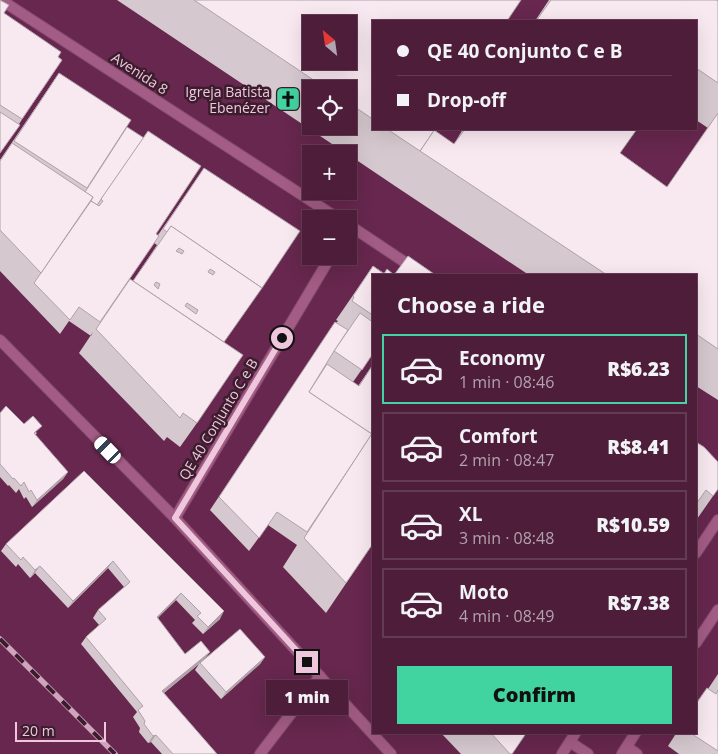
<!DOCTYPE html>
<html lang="en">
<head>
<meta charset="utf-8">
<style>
  :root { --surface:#4d1d3a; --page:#542642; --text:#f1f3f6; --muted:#b3a2af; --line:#643b54; --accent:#41d4a1 }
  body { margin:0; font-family:"Open Sans",sans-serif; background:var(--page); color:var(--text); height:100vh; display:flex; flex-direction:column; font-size:19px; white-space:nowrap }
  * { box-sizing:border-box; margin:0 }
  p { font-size:16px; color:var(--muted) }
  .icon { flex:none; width:28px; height:28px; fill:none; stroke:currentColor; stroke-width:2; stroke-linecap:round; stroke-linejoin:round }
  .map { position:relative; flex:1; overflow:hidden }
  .panel { position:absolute; left:372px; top:274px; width:325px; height:460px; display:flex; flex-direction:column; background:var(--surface); border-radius:0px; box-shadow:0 5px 20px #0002,0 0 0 1px var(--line) }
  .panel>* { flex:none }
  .banner { position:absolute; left:372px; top:20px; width:325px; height:110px; border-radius:0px; box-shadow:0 5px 20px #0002,0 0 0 1px var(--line); display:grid; align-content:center; height:110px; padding:0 25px; background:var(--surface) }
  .needle { width:32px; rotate:331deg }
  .buttons { position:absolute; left:302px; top:15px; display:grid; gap:10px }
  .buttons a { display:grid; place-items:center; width:55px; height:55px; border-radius:0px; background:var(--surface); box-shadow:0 5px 20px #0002,0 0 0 1px var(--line); font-size:25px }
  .scale { position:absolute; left:15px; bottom:12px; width:91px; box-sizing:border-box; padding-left:5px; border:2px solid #efc7dc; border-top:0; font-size:14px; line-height:18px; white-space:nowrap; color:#efc7dc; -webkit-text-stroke:4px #3b1d2e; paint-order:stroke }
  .end { position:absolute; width:22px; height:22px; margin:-11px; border:6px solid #efc7dc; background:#111; box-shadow:0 0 0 2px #111 }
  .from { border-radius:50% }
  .bubble { position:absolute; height:35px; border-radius:0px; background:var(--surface); box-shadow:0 5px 20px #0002,0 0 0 1px var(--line); font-size:16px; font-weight:800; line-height:35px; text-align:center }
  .car { position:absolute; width:15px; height:30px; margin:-15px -8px; border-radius:6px; box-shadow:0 0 4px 1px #0007; background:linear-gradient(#fff 24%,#345 0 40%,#fff 0 76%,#345 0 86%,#fff 0) }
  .banner b { display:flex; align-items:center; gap:18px; height:48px; font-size:19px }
  .banner b+b { border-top:1px solid var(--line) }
  .banner i { width:12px; height:12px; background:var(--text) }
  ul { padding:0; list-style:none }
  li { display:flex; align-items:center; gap:15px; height:70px; margin:0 10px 8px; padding:0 15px; border:2px solid var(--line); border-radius:0px }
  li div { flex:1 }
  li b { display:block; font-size:19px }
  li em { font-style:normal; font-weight:800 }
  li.on { border-color:var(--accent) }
  li>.icon { width:45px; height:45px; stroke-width:1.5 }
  h2 { padding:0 25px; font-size:22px; line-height:60px }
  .action { display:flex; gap:10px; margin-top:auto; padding:10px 25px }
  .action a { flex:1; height:58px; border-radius:0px; background:var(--accent); color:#111; font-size:20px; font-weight:800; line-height:58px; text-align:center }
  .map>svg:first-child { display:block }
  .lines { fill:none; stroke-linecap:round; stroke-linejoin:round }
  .minor-casing { stroke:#814a6d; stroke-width:12 }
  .tertiary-casing { stroke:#814a6d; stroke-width:12 }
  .minor { stroke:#a35c85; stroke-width:10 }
  .tertiary { stroke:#a35c85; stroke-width:10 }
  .rail-casing { stroke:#d1a4bd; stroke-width:5.5 }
  .rail { stroke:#3b1d2e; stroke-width:4; stroke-dasharray:11; stroke-linecap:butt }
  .wall { fill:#d5c8ce; fill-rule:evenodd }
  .shaded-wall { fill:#aea2a8 }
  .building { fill:#f8e8f0; stroke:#aea2a8; fill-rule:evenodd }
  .route { stroke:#efc7dc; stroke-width:6 }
  .labels { text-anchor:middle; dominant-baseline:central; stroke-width:5; stroke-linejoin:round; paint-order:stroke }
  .street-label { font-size:14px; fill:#efc7dc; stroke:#3b1d2e }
  .poi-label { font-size:14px; fill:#efc7dc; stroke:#3b1d2e; text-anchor:end }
</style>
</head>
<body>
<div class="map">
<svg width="718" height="754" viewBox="0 0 718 754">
  <rect width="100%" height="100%" fill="#67274e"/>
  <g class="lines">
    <defs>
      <g id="minor">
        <path d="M1,0L339,219"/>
        <path d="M349,225L424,275"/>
        <path d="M175,518L331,256"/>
        <path d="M696,553L718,520"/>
        <path d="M696,643L718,610"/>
        <path d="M570,742L588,754"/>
        <path d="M627,747L637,754"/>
        <path d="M562,754L576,732"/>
        <path d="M622,754L636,732"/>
      </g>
      <g id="tertiary">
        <path d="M0,340L175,518L391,754"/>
        <path d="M260,754L320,676"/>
      </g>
    </defs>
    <use href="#minor" class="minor-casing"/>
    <use href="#tertiary" class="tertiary-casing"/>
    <use href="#minor" class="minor"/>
    <use href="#tertiary" class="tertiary"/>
    <defs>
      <path id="rail" d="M0,639L115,754"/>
    </defs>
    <use href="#rail" class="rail-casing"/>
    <use href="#rail" class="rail"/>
  </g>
  <g class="wall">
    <path d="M0,0L4,13L62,60L19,124L0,153Z"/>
    <path d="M117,0H521L374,21V129H435L434,130L454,144L463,129H637L620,153L667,187L708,128L696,120V21H535L549,0H718V400L696,386V275H529L395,186L349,155V154H347ZM311,89H349V126H311Z"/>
    <path d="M59,73L127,127L156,234L158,235L204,168L224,342L197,423L180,447L167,437L164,441L79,353L93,332L91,336L69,321L60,334L0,271V160ZM154,243L157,245L133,281L124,287Z"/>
    <path d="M408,256L434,274L433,275H374V352L353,382L358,386L374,363V542L326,613L283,567L297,545L268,525L249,551L210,510L326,336L335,322L336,323L338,321L336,320L373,266L384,273L387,269L394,275Z"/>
    <path d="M0,413L24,424L37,433L35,435L68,472L63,479L32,507L26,497L24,499L19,489L16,493L9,485L8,486L0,477Z"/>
    <path d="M696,442L718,489L697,519H696Z"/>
    <path d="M84,471L220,619L203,634L192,623L195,620L176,600L157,618L185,654L206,658L265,657L260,664L221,699L195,670L199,664L164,693L217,754H162L151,742L148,743L139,732L140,728L133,717L137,712L81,644L86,637L99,625L93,618L98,610L124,587L108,568L68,608L35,573L30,578L18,564L16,567L1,551L6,544Z"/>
    <path d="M718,674V754H679L668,746L677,732H696V703L707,688L708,689Z"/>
    <path d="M440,732H527L512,754H461Z"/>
  </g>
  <g class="shaded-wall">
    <path d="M68,472L63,479L32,507L37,500Z"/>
    <path d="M113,561L108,568L68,608L73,601Z"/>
    <path d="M40,566L35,573L30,578L35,570Z"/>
    <path d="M181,593L176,600L152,624L157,617Z"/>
    <path d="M224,611L220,619L203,634L208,627Z"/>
    <path d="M210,652L205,659L157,698L162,691Z"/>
    <path d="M265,657L260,664L221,699L226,692Z"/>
    <path d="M156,735L151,742L148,743L153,736Z"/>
  </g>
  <g class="building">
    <path d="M0,0L9,5L4,13L61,52L58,57L62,60L22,119L0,105Z"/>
    <path d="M194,0H521L507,21H374V120L349,103V89H327ZM311,24H349V61H311Z"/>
    <path d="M551,0H716L718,1V83L696,68V21H536Z"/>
    <path d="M59,73L131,120L87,188L14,141Z"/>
    <path d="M0,112L20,125L0,153Z"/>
    <path d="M718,113V349L696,334V275H607L420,151L434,130L454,144L465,129H637L620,153L667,187Z"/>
    <path d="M127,127L144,138L97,205L91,201L93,197L85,192Z"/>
    <path d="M387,129H435L420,151Z"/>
    <path d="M148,131L201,166L156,234L159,236L100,322L79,307L70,320L34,283L91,201L99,206L103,201L101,199Z"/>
    <path d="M12,143L93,197L41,273L0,230V161Z"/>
    <path d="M204,168L300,231L262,288L171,226L167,232L163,229Z"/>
    <path d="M171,226L262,288L224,342L133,281ZM179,248L184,251L182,254L176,251ZM210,269L215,272L213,275L208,272ZM156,282L160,284L158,289L154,285ZM187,303L198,310L196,314L185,306Z"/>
    <path d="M408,256L434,274L433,275H374V316L352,301L354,297L353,296L373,266L384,274L387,269L394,275Z"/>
    <path d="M130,279L243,355L197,423L183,413L180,418L96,329Z"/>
    <path d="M360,313L374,323V352L362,370L334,351Z"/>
    <path d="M335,322L348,330L334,351L309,392L372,434L307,532L277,512L259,538L219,497Z"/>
    <path d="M374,363V433L373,432L372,434L309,392L327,364L359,386Z"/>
    <path d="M6,406L24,424L33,416L42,426L34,433L68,472L37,500L31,490L29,492L24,482L21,486L14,478L13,479L0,464V413Z"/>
    <path d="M373,432L374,542L346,583L304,538Z"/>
    <path d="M696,442L704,447L718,462V489L713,496L706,490L696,504Z"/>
    <path d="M84,471L224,611L208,627L197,616L201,613L181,593L157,617L185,654L201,641L210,652L162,691L217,754H173L156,735L153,736L144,724L145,721L138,710L143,706L86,637L106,619L98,610L130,582L113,561L73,601L40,566L35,570L23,557L21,560L6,544Z"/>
    <path d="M240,629L265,657L226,692L200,663Z"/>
    <path d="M707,688L716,694L718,690V751L689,732H696V704Z"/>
    <path d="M490,732H527L512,754H510Z"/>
  </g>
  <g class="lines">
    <path class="route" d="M282,338L175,518L307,662"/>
  </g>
  <defs>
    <symbol id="church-square" viewBox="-11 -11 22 22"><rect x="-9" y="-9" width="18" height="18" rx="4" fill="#41d4a1" stroke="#3b1d2e"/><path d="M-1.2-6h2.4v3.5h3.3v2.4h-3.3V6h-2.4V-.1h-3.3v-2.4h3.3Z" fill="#111"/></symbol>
  </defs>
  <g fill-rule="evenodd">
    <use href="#church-square" x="274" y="85" width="28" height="28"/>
  </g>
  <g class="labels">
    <g class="street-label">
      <text transform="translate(140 73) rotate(33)">Avenida 8</text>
      <text transform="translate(218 419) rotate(-59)">QE 40 Conjunto C e B</text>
    </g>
    <g class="poi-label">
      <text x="270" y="91">Igreja Batista<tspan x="270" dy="16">Ebenézer</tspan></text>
    </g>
  </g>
</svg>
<div class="buttons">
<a><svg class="needle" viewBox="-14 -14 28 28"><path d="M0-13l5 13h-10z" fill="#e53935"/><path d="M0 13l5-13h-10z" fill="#b3a2af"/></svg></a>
<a><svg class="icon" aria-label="locate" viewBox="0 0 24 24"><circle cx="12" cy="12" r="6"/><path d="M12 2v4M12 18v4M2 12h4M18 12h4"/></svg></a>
<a>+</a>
<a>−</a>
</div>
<div class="scale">20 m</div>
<i class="end from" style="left:282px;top:338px"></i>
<i class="end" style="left:307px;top:662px"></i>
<div class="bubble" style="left:266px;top:680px;width:82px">1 min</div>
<i class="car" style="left:108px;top:450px;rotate:316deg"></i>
<div class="banner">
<b><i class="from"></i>QE 40 Conjunto C e B</b>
<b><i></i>Drop-off</b>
</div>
<section class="panel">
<h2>Choose a ride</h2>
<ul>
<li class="on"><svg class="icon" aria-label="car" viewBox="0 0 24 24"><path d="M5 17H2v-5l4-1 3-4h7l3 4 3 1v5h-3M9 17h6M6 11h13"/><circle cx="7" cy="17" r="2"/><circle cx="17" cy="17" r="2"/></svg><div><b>Economy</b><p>1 min · 08:46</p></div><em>R$6.23</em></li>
<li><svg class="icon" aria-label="car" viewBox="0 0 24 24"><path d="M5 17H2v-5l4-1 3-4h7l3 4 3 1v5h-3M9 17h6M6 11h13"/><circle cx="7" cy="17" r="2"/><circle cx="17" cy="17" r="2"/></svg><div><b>Comfort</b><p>2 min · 08:47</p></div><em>R$8.41</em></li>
<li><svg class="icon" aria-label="car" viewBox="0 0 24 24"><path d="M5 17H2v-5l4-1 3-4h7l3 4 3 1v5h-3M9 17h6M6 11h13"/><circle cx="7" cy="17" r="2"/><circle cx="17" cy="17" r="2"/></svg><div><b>XL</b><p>3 min · 08:48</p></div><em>R$10.59</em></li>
<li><svg class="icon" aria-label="car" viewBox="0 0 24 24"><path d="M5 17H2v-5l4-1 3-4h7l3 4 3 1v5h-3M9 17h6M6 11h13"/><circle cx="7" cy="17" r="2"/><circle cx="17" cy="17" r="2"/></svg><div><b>Moto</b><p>4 min · 08:49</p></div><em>R$7.38</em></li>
</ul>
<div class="action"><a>Confirm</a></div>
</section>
</div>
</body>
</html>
